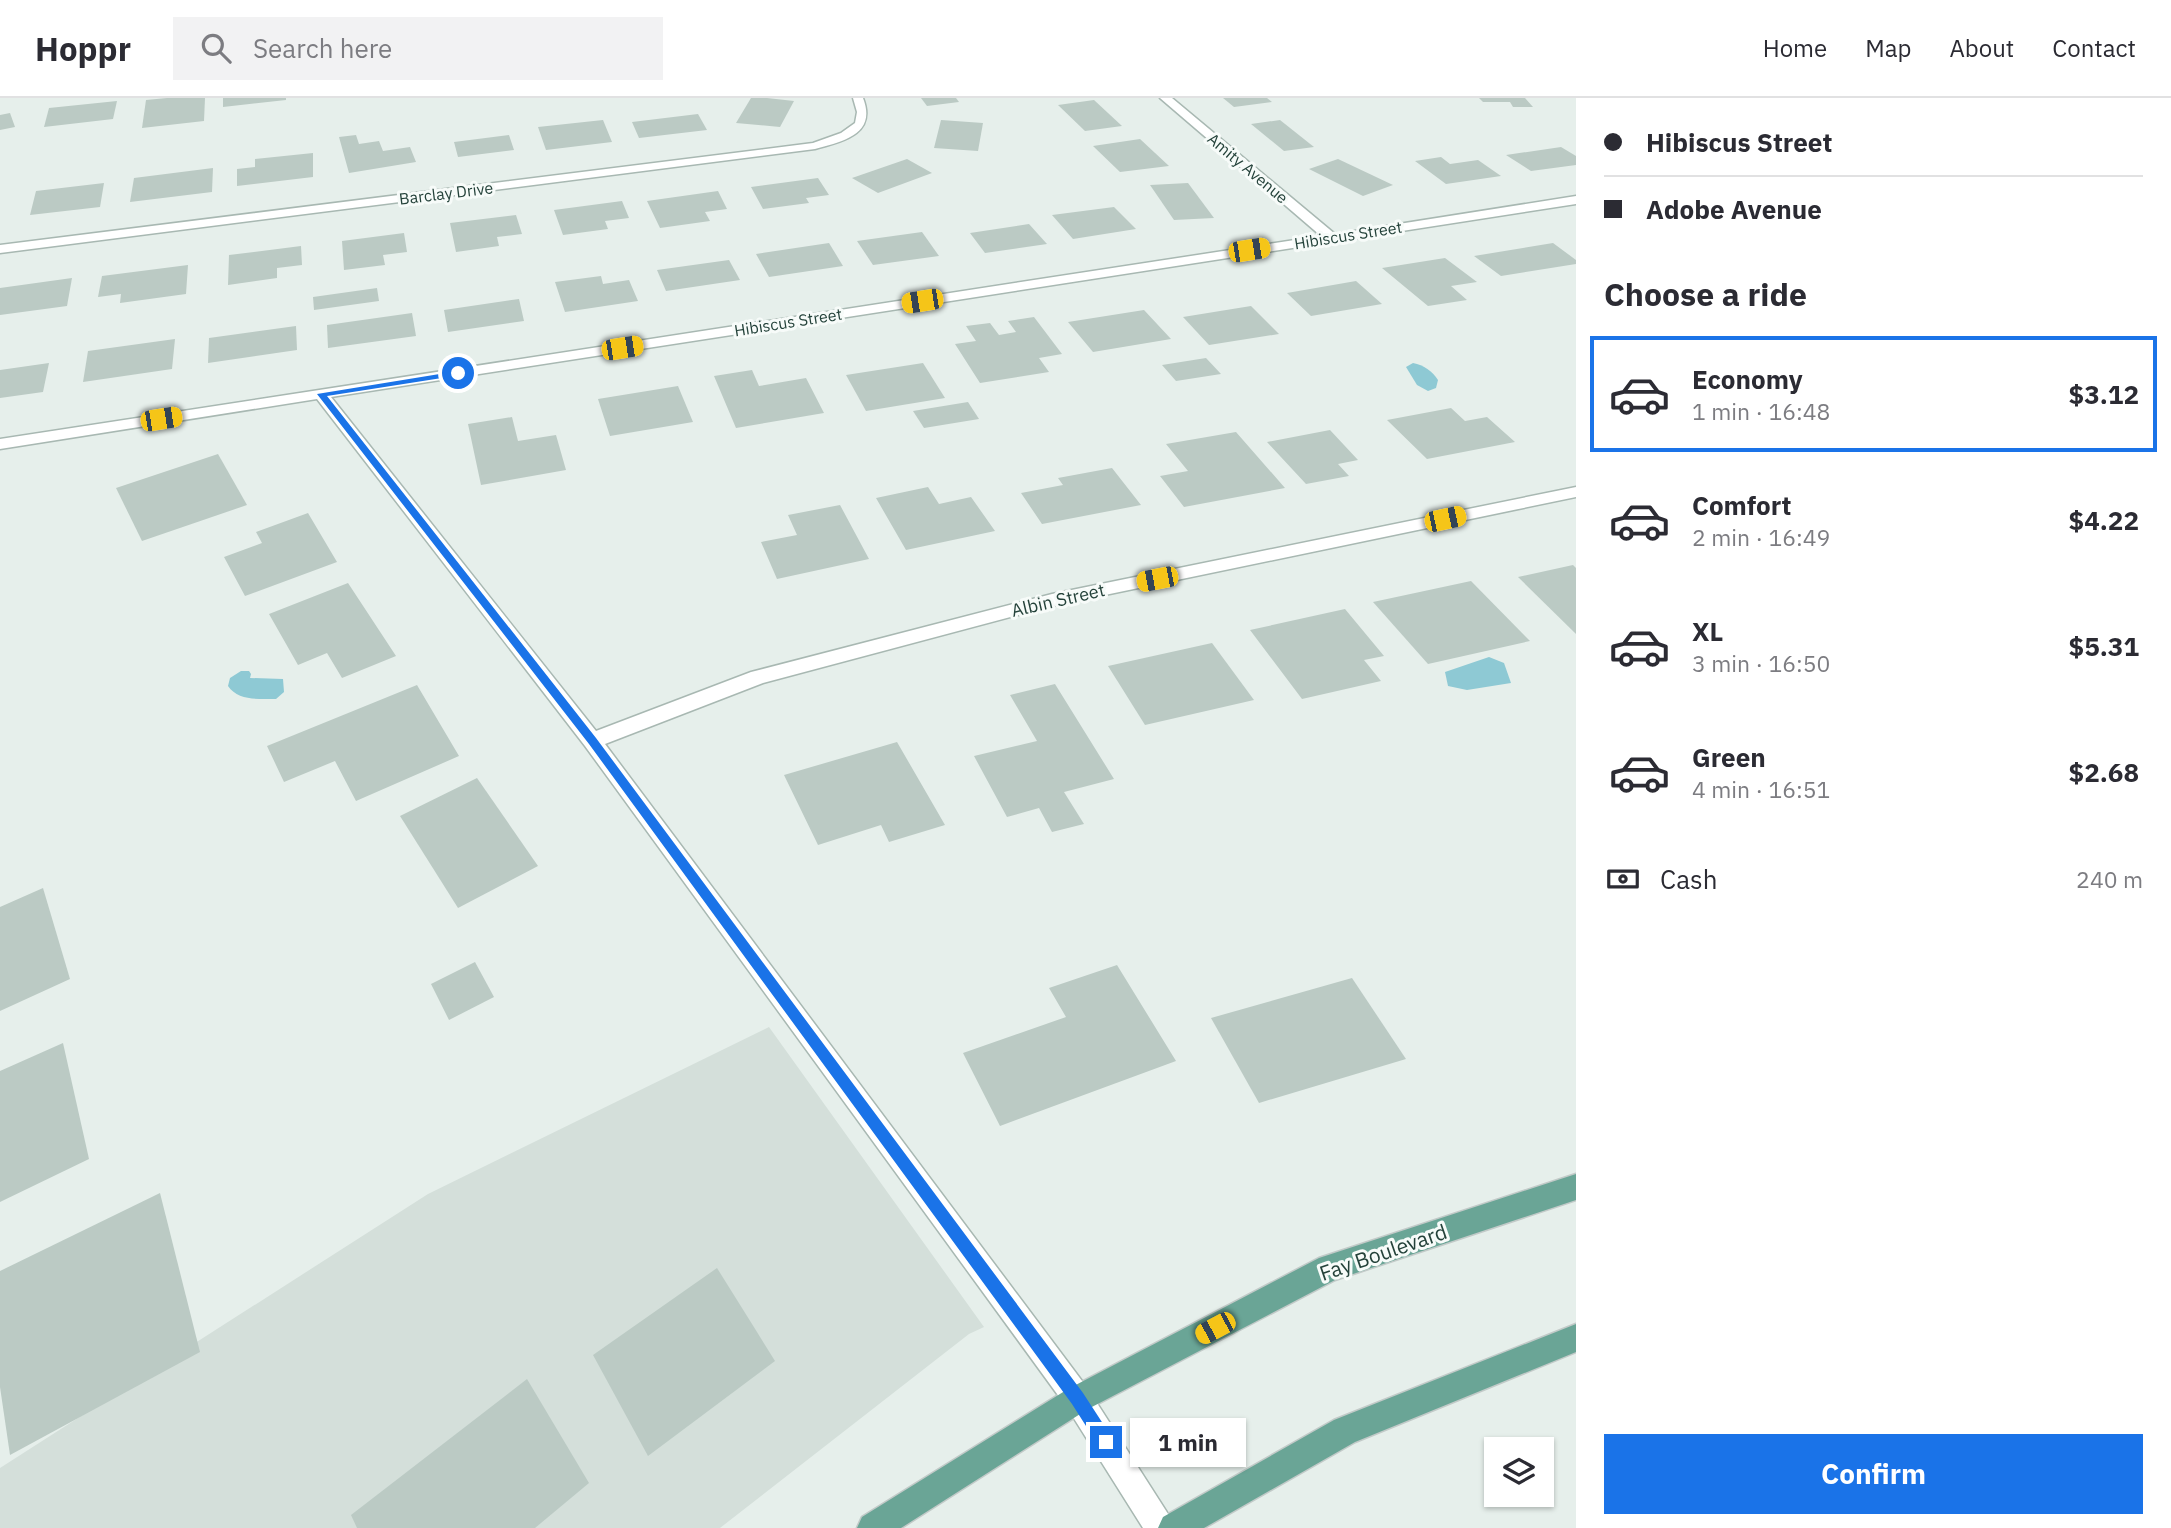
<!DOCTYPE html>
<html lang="en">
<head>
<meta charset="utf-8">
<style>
  :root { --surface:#fff; --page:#f2f2f3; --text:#2b2b33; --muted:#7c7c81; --line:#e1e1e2; --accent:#1a73e8 }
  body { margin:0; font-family:"IBM Plex Sans",sans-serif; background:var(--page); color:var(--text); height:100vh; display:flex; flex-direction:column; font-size:26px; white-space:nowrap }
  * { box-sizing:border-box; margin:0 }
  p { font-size:23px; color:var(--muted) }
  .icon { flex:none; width:38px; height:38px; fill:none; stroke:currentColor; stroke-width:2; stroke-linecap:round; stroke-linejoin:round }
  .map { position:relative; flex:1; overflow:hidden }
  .panel { display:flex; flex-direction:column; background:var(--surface); width:595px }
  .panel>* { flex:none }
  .banner { display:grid; align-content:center; height:154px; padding:0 28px; background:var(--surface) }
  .tools { position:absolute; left:1484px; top:1339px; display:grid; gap:14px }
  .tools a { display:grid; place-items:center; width:70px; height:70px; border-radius:0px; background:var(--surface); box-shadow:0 2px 5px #0004; font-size:35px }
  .end { position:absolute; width:32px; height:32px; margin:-16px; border:9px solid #1a73e8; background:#fff; box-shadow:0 0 0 4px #fff }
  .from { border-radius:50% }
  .bubble { position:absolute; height:49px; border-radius:0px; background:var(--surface); box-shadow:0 2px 5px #0004; font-size:23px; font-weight:700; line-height:49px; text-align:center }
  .car { position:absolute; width:21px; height:42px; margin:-21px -10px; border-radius:9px; box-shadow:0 0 5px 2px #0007; background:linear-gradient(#f5c518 24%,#345 0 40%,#f5c518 0 76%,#345 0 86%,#f5c518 0) }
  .banner b { display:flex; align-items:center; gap:24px; height:66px; font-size:26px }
  .banner b+b { border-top:2px solid var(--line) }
  .banner i { width:18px; height:18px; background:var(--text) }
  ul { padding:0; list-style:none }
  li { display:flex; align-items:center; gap:21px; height:116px; margin:0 14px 10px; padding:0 14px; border:4px solid transparent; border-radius:0px }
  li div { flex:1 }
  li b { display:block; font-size:26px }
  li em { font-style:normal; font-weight:700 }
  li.selected { border-color:var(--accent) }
  li>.icon { width:63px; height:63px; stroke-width:1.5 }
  h2 { padding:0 28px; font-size:32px; line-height:84px }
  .pay { display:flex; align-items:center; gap:18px; height:77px; padding:0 28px; font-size:26px }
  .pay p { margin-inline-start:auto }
  .primary-button { display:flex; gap:14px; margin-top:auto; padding:14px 28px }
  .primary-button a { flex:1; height:80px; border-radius:0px; background:var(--accent); color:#fff; font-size:28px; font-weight:700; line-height:80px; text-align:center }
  header { display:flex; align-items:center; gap:42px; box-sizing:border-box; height:98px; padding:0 35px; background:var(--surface); border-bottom:2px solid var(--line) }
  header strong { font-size:33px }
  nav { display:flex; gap:38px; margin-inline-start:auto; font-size:24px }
  .search { width:490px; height:63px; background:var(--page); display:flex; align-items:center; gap:18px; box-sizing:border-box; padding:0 24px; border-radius:0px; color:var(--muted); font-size:26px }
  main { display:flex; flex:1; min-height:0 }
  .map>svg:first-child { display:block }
  .built { fill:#d4dfda }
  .water { fill:#8ec9d4 }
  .building { fill:#bbcac4 }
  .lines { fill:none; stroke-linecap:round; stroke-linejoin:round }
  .minor-casing { stroke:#a8b8b2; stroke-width:3 }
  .major-casing { stroke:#c2cac8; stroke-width:3 }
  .minor { fill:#fff; fill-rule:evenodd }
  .major { fill:#6aa596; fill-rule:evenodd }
  .route { fill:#1a73e8 }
  .labels { text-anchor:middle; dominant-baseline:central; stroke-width:6; stroke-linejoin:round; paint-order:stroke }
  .far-street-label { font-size:16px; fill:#24423a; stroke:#f7fbf9 }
  .street-label { font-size:18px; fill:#24423a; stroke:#f7fbf9 }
  .near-street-label { font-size:21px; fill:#24423a; stroke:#f7fbf9 }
</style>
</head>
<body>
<header>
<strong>Hoppr</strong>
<div class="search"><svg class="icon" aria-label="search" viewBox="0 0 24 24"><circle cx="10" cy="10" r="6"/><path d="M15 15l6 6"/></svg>Search here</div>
<nav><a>Home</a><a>Map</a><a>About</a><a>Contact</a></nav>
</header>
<main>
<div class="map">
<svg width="1576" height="1430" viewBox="0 0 1576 1430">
  <rect width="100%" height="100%" fill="#e6efeb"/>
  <path class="built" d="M769,929L984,1229L969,1236L720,1430H0V1370L428,1096Z"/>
  <g class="water">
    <path d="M1413,265C1424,267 1432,273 1438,282L1436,290L1428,293L1417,287L1406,269Z"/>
    <path d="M1489,559L1504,565L1511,585L1467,592L1448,588L1445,574Z"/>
    <path d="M241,573H249L251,576L250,580L283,581L284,594L276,601C259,601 238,603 228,588L230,580Z"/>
  </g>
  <g class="building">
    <path d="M167,0H205L204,23L142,30L146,2Z"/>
    <path d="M223,0H286V2L223,9Z"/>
    <path d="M751,0H767L794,3L780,29L736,25Z"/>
    <path d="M921,0H956L959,4L927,8Z"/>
    <path d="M1223,0H1267L1272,4L1234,9Z"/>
    <path d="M1479,0H1525L1533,9H1513L1510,4H1483Z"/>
    <path d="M1094,2L1122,28L1085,33L1058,7Z"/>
    <path d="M117,3L113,21L44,29L49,10Z"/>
    <path d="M10,15L15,29L0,32V17Z"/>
    <path d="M698,16L707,32L639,40L632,24Z"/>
    <path d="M603,22L612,44L546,52L538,29Z"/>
    <path d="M941,22L983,25L978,53L934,50Z"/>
    <path d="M1280,22L1314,49L1284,53L1251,26Z"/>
    <path d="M356,37L359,46L379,43L383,53L410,49L416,64L349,75L339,39Z"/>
    <path d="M509,37L514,52L458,59L454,44Z"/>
    <path d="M1140,41L1169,68L1120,74L1093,48Z"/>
    <path d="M1561,49L1576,58V67L1531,73L1506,57Z"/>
    <path d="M313,55V79L237,88V71L255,69V61Z"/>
    <path d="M1441,59L1450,66L1478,62L1501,78L1446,86L1415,63Z"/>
    <path d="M907,61L932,75L878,95L852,80Z"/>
    <path d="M1338,61L1393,87L1363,98L1309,71Z"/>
    <path d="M213,70L212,94L130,104L134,80Z"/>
    <path d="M818,80L829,97L806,100L809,105L763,111L751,89Z"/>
    <path d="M104,85L100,109L30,117L36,93Z"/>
    <path d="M1188,85L1214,120L1174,122L1150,87Z"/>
    <path d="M718,93L727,111L705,114L710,123L660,130L647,103Z"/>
    <path d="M622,103L629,120L605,123L608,131L563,137L554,112Z"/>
    <path d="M1114,109L1136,131L1073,141L1052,117Z"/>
    <path d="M516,117L522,136L497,139L499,148L456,154L450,125Z"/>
    <path d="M1029,126L1047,146L985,155L970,135Z"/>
    <path d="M922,134L939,158L873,167L857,143Z"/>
    <path d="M404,135L407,154L383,157L385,167L344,172L342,143Z"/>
    <path d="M829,145L843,168L769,179L756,156Z"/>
    <path d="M1553,145L1576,162V166L1501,178L1474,158Z"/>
    <path d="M301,148L302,167L277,170V180L228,187L229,157Z"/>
    <path d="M1445,160L1477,184L1451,188L1467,202L1428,208L1382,170Z"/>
    <path d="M729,162L740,182L666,193L657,172Z"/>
    <path d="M188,167L186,196L120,205L121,196L98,199L102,178Z"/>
    <path d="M601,178L603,186L629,182L638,203L565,214L555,184Z"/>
    <path d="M72,180L67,208L0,217V190Z"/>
    <path d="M1356,183L1382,206L1311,218L1287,195Z"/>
    <path d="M377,190L379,203L314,212L313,199Z"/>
    <path d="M519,201L524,223L448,234L444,212Z"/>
    <path d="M1251,208L1279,236L1209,247L1183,219Z"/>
    <path d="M1144,212L1171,241L1093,254L1068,224Z"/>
    <path d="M412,215L416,238L328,250L327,227Z"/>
    <path d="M1034,219L1062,256L1039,260L1049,274L980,285L955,246L976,243L966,228L990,225L999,237L1016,234L1008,223Z"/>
    <path d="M296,228L297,252L208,265L209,240Z"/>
    <path d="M175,241L172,271L83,284L88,253Z"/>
    <path d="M1206,260L1221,276L1176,283L1162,267Z"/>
    <path d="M49,265L43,294L0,300V272Z"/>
    <path d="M923,265L945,300L866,313L846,277Z"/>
    <path d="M752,272L759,288L806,280L824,315L736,330L714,278Z"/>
    <path d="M678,288L693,324L610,338L598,301Z"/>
    <path d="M968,304L979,321L924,330L913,313Z"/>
    <path d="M1451,310L1465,323L1487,319L1515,344L1427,361L1387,322Z"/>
    <path d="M512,319L518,343L556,337L566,372L481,387L468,326Z"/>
    <path d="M1330,332L1358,362L1338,366L1349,378L1306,386L1267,344Z"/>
    <path d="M1236,334L1285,390L1184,409L1160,378L1188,373L1166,346Z"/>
    <path d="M218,356L247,407L142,443L116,390Z"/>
    <path d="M1112,370L1141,407L1042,426L1021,395L1063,387L1058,380Z"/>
    <path d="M928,389L939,406L971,399L995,433L906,452L876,400Z"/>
    <path d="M840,407L869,461L777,481L761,444L797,437L788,417Z"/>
    <path d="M308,415L337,464L245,498L224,459L262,445L256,434Z"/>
    <path d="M1573,467L1576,470V536L1518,479Z"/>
    <path d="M1471,483L1530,543L1428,566L1373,504Z"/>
    <path d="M348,485L396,558L342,580L327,555L298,567L269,516Z"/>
    <path d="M1345,511L1384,558L1364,562L1381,583L1302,601L1250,532Z"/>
    <path d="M1212,545L1254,602L1145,627L1108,568Z"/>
    <path d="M1055,586L1114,681L1064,694L1084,726L1052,734L1039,710L1007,719L974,658L1037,643L1010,597Z"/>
    <path d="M417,587L459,658L356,703L335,663L284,684L267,648Z"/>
    <path d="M897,644L945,727L889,744L881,727L818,747L784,677Z"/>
    <path d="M477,680L538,768L458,810L400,718Z"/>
    <path d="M43,790L70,881L0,913V809Z"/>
    <path d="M475,864L494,899L449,922L431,886Z"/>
    <path d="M1117,867L1176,963L1000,1028L963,955L1066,919L1049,890Z"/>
    <path d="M1352,880L1406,961L1259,1005L1211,920Z"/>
    <path d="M63,945L89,1061L0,1104V973Z"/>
    <path d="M160,1095L200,1254L10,1357L0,1289V1173Z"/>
    <path d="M717,1170L775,1263L648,1358L593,1257Z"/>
    <path d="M527,1281L589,1385L535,1430H357L351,1417Z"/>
  </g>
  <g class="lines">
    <defs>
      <g id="minor">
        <path d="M853,0H863C877,36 844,43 815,51L0,155V147L813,45L841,35L855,25L857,14Z"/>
        <path d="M1160,0H1172L1335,136L1576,98V106L331,299L596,633L751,574L1052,496L1576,389V399L1052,508L763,585L605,646L1088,1291L1177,1430H1143L1068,1311L585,648L317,301L0,351V341L1321,138Z"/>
      </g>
      <g id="major">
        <path d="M1576,1076V1102L1335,1182L1088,1311L901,1430H857L862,1419L1068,1291L1319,1160Z"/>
        <path d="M1576,1226V1254L1355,1344L1204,1430H1158L1163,1419L1334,1322Z"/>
      </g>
    </defs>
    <use href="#minor" class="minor-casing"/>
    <use href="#major" class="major-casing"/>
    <use href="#minor" class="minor"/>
    <use href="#major" class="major"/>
  </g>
  <path class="route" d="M458,273L461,277L327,298L596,640L1083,1295L1111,1338L1114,1344L1111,1350L1106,1352L1100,1350L1072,1306L589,646L317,296Z"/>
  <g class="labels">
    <g class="far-street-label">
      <text transform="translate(1248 70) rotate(40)">Amity Avenue</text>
      <text transform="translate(446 95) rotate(-7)">Barclay Drive</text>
      <text transform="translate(1348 137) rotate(-9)">Hibiscus Street</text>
      <text transform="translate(788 224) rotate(-9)">Hibiscus Street</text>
    </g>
    <g class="street-label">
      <text transform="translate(1058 502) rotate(-13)">Albin Street</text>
    </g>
    <g class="near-street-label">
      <text transform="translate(1383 1154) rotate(-19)">Fay Boulevard</text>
    </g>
  </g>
</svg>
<div class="tools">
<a><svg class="icon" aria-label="layers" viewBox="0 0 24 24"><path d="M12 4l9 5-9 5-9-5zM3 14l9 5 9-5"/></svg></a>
</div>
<i class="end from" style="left:458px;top:275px"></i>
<i class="end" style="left:1106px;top:1344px"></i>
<div class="bubble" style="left:1130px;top:1320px;width:116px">1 min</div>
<i class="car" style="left:1249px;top:152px;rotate:81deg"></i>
<i class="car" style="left:922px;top:203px;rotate:261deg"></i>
<i class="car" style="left:622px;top:250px;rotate:81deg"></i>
<i class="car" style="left:161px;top:321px;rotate:81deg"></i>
<i class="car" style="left:1445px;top:421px;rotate:78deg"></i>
<i class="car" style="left:1157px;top:481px;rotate:259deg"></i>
<i class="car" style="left:1215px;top:1230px;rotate:242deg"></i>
</div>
<section class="panel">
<div class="banner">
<b><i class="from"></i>Hibiscus Street</b>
<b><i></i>Adobe Avenue</b>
</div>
<h2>Choose a ride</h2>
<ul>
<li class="selected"><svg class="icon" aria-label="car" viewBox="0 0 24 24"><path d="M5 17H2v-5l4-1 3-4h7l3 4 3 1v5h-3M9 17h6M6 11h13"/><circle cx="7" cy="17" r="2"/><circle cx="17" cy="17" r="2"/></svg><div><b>Economy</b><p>1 min · 16:48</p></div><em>$3.12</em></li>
<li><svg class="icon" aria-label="car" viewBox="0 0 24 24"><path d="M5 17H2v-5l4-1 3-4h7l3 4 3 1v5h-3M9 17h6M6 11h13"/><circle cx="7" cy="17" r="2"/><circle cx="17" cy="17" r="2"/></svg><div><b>Comfort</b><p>2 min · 16:49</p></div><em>$4.22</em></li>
<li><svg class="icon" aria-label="car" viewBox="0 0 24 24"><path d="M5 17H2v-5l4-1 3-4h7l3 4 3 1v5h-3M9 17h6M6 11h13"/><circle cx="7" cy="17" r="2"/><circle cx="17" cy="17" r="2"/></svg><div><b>XL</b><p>3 min · 16:50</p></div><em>$5.31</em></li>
<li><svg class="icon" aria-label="car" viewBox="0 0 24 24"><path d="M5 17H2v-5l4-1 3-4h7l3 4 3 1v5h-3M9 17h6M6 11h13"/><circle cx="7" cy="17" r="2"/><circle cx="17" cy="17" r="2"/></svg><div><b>Green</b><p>4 min · 16:51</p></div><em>$2.68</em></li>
</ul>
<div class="pay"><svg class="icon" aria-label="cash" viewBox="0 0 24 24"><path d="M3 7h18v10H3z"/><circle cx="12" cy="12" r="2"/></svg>Cash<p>240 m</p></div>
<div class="primary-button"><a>Confirm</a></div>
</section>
</main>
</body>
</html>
